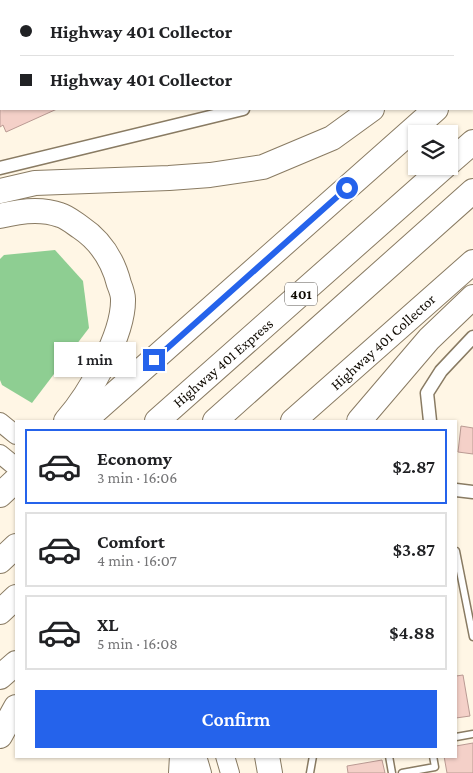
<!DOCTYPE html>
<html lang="en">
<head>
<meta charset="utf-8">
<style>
  :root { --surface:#fff; --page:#f2f2f2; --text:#202124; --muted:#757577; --line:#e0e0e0; --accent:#2563eb }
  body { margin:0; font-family:"Crimson Pro",serif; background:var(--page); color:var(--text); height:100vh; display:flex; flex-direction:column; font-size:19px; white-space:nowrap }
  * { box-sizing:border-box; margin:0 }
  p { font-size:16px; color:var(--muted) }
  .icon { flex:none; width:28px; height:28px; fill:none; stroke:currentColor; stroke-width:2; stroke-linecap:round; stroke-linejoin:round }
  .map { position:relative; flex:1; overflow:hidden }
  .sheet { position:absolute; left:15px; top:420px; width:442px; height:338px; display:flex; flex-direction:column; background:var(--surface); border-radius:0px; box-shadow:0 1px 4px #0004 }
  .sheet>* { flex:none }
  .guide { position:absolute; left:0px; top:0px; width:474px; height:110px; box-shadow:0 1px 4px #0004; display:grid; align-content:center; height:110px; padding:0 20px; background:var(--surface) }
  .buttons { position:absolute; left:408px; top:125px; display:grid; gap:10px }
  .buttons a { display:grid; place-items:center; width:50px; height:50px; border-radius:0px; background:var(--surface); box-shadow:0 1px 4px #0004; font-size:25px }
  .end { position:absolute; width:22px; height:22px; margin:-11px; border:6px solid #2563eb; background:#fff; box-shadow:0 0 0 2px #fff }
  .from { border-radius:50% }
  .bubble { position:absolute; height:35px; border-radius:0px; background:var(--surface); box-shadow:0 1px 4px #0004; font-size:16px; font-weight:600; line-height:35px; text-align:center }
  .guide b { display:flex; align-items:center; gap:18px; height:48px; font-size:19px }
  .guide b+b { border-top:1px solid var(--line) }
  .guide i { width:12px; height:12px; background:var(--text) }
  ul { padding:9px 0 0; list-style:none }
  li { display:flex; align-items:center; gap:15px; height:75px; margin:0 10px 8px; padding:0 10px; border:2px solid var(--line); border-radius:0px }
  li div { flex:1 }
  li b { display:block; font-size:19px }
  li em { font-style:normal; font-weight:600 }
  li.selected { border-color:var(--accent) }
  li>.icon { width:45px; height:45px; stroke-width:1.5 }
  .primary-button { display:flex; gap:10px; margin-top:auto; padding:10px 20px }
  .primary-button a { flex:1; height:58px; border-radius:0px; background:var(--accent); color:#fff; font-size:20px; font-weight:600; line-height:58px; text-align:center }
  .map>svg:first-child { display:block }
  .forest { fill:#8ece92 }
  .building { fill:#f4d0c8; stroke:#ba9a93 }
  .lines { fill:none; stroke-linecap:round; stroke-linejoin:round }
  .service-casing { stroke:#897b63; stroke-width:9 }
  .minor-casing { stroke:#897b63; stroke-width:15 }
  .secondary-casing { stroke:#897b63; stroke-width:20 }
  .motorway-casing { stroke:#897b63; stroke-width:26 }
  .service { stroke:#fff; stroke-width:6 }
  .minor { stroke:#fff; stroke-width:12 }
  .secondary { stroke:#fff; stroke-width:18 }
  .motorway { stroke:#fff; stroke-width:24 }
  .route { stroke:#2563eb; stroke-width:6 }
  .labels { text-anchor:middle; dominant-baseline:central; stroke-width:4; stroke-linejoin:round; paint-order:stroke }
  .shield { fill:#fff; stroke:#58544f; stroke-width:1 }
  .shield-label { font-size:14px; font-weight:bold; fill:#100b03 }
  .street-label { font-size:15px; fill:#100b03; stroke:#fff }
</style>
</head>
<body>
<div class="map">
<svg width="473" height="773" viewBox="0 0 473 773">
  <rect width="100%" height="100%" fill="#fff6e5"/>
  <path class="forest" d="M55,250L83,281L89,328L32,403L2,385L0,380V259L4,255Z"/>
  <g class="building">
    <path d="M0,109H57L6,132L3,125L0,127Z"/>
    <path d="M461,426L473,428V454L458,452Z"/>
    <path d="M463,675L470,716L456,718V676Z"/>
    <path d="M473,743V773H447L444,756H456V746Z"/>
    <path d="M382,760L385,773H348L347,766Z"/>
  </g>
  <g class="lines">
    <defs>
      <g id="service">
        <path d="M456,551L473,637"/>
        <path d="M456,737L473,734"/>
        <path d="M389,756L392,773"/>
        <path d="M310,773L313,756"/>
        <path d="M402,773L435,767L433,756"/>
      </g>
      <g id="minor">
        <path d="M228,0L229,1"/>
        <path d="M416,1L418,0"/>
        <path d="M0,168L243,109"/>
        <path d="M430,421L427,393L441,371L473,337"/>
        <path d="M456,490L473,492"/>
      </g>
      <g id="secondary">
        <path d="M0,422L16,435"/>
        <path d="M0,454L16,467"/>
        <path d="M197,756L202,773"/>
        <path d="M225,756L230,773"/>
      </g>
      <g id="motorway">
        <path d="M472,38H473"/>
        <path d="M472,76H473"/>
        <path d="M449,163L473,142"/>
        <path d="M0,191L35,183L169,178L210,175L263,167L332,138L372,109"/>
        <path d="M0,216C19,211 41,208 60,215C67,217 74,223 80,227C101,241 113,260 119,284C121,289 123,295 123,299C124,335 89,395 66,421"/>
        <path d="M84,421L436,109"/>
        <path d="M157,421L445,166"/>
        <path d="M215,421L473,191"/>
        <path d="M293,421L473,262"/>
        <path d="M359,421L429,339L473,297"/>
        <path d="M0,495L16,480"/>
        <path d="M0,561L16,546"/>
        <path d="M0,612L16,597"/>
        <path d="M0,677L16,663"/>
        <path d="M0,736L16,707"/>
        <path d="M267,756L270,773"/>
        <path d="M181,773L182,756"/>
      </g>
    </defs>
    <use href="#service" class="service-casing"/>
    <use href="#minor" class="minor-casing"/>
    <use href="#secondary" class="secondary-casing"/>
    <use href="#motorway" class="motorway-casing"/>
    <use href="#service" class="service"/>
    <use href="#minor" class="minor"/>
    <use href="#secondary" class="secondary"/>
    <use href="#motorway" class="motorway"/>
  </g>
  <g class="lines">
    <path class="route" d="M154,360L347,188"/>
  </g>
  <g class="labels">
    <rect class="shield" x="285" y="282.5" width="32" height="23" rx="4"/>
    <g class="shield-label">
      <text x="301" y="294">401</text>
    </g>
    <g class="street-label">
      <text transform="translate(383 342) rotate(-42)">Highway 401 Collector</text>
      <text transform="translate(223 363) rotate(-41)">Highway 401 Express</text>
    </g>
  </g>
</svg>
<div class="buttons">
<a><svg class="icon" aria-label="layers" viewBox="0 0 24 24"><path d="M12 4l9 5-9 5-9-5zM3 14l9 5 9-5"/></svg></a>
</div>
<i class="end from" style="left:347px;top:188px"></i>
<i class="end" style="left:154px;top:360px"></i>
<div class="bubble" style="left:54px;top:342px;width:82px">1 min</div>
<div class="guide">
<b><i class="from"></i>Highway 401 Collector</b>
<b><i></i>Highway 401 Collector</b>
</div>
<section class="sheet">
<ul>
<li class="selected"><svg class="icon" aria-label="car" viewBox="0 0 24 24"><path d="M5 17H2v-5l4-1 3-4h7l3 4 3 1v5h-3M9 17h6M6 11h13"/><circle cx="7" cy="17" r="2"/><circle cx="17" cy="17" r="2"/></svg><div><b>Economy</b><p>3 min · 16:06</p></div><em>$2.87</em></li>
<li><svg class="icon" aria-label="car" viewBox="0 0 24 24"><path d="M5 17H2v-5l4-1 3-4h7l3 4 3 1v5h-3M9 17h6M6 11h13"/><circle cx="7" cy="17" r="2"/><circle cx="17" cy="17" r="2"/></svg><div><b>Comfort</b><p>4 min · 16:07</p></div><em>$3.87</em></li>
<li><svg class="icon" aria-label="car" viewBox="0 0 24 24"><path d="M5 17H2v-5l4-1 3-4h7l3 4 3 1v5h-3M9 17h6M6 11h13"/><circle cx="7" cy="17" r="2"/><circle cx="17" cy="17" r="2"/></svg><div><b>XL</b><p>5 min · 16:08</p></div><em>$4.88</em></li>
</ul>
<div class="primary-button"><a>Confirm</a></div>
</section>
</div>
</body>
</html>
